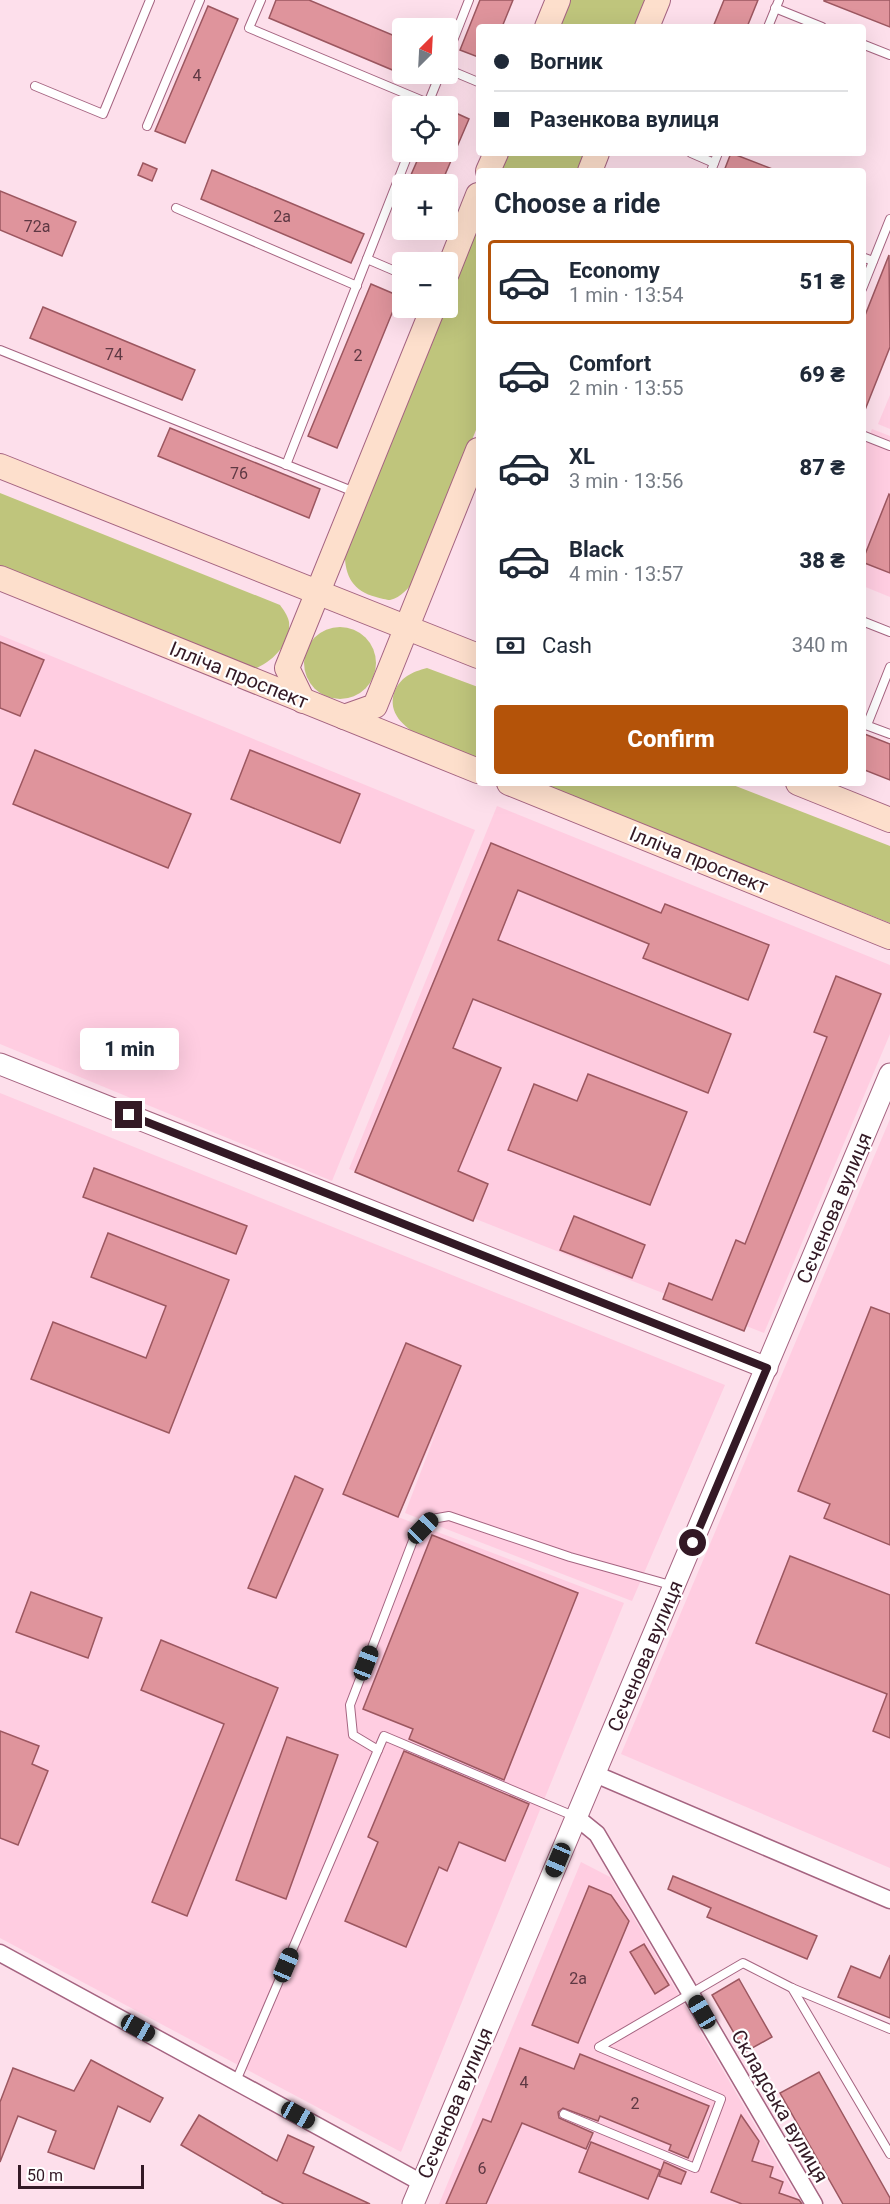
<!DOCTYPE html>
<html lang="en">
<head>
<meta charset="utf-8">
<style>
  :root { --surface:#fff; --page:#f6f6f7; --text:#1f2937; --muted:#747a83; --line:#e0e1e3; --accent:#b45309 }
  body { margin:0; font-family:Roboto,sans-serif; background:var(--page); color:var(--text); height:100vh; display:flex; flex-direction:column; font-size:22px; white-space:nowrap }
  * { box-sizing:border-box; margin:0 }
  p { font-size:20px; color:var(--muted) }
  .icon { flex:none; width:33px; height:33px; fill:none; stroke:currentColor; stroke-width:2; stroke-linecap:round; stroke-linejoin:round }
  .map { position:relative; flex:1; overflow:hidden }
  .sheet { position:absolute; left:476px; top:168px; width:390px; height:618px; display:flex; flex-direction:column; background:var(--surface); border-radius:6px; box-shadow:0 6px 24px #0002 }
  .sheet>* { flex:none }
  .top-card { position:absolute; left:476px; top:24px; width:390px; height:132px; border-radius:6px; box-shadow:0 6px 24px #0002; display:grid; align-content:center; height:132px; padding:0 18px; background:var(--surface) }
  .needle { width:39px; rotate:24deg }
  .tools { position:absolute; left:392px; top:18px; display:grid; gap:12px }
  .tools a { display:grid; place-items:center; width:66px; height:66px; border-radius:6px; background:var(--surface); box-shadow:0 6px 24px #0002; font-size:30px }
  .scale { position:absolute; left:18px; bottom:15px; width:126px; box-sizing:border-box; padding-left:6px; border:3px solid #331925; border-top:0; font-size:16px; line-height:21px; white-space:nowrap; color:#331925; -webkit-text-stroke:4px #fff; paint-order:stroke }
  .end { position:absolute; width:27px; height:27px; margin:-14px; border:8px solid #331925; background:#fff; box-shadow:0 0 0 3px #fff }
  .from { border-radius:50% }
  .bubble { position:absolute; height:42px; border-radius:6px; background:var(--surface); box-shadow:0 6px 24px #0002; font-size:20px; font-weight:800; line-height:42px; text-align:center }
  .car { position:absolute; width:18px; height:36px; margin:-18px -9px; border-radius:8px; box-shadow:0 0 4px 2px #0007; background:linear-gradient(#222 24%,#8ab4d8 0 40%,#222 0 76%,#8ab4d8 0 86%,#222 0) }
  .top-card b { display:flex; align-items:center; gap:21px; height:57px; font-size:22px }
  .top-card b+b { border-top:2px solid var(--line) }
  .top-card i { width:15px; height:15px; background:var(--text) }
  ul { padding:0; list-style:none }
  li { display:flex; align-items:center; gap:18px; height:84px; margin:0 12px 9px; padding:0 6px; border:3px solid transparent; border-radius:6px }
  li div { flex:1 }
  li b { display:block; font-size:22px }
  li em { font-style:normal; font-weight:800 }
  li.on { border-color:var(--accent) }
  li>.icon { width:54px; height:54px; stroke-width:1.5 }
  h2 { padding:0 18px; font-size:27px; line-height:72px }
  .pay { display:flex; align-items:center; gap:15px; height:66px; padding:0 18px; font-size:22px }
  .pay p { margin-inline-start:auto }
  .action { display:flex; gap:12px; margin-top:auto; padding:12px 18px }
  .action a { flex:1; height:69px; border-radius:6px; background:var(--accent); color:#fff; font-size:24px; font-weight:800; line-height:69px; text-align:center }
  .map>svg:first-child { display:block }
  .built { fill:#ffcde1 }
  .green { fill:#bfc57c }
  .building { fill:#df949c; stroke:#9c5760; stroke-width:1.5 }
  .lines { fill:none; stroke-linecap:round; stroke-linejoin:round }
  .service-casing { stroke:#a56481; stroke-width:10 }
  .minor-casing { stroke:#a56481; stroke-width:19 }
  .tertiary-casing { stroke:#a56481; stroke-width:23 }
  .secondary-casing { stroke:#a56481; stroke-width:26 }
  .service { stroke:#fff; stroke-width:8 }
  .minor { stroke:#fff; stroke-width:16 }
  .tertiary { stroke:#fff; stroke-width:21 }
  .secondary { stroke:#fddfcc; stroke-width:24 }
  .route { stroke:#331925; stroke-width:8 }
  .labels { text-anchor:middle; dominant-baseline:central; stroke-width:4.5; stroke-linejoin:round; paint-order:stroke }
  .number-label { font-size:16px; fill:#5e3843 }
  .street-label { font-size:20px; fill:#331925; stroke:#fff }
</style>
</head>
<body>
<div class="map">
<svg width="890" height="2204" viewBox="0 0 890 2204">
  <rect width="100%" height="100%" fill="#fddfeb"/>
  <g class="built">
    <path d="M890,395V429L878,424Z"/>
    <path d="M872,429L890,436V597L863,586V451Z"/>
    <path d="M0,635L475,830L332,1181L0,1044Z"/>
    <path d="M497,806L890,965V1034L764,1333L349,1169Z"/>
    <path d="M0,1093L725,1385L632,1601L405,1513L438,1427L398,1517L624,1603L401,2152L0,1938Z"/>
    <path d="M890,1119V1868L621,1754Z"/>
    <path d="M581,1862L610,1877L801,2204H439Z"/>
  </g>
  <g class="green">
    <path d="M569,0H651L640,27H559Z"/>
    <path d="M507,153H589L582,171H500Z"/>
    <path d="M478,223V425L416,579C409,587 401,598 390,600C387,600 380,598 376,597C352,591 344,574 345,551L444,308H447V301Z"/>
    <path d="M0,493L280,605C283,609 288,616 289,622C291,644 272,662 254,669L0,567Z"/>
    <circle cx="340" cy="663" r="36"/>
    <path d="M427,668L478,687V760C452,749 382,732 394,693C400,677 412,672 427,668Z"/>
    <path d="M537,783H728L890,846V923Z"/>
  </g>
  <g class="building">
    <path d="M276,0H309L402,39V74L269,18Z"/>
    <path d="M480,0H513L502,27H478V57L460,50Z"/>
    <path d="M724,0H758L747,27H713Z"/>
    <path d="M824,0H890V27L824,1Z"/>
    <path d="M208,6L238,19L185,143L155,131Z"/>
    <path d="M447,109L469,119L441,184H407L421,152H447Z"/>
    <path d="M731,153L775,170V171H724Z"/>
    <path d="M143,163L157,169L152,181L138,175Z"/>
    <path d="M212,170L364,234L351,263L201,199Z"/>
    <path d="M0,191L76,222L62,256L0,230Z"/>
    <path d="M889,255L890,347L863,415L862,323Z"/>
    <path d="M371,284L399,296L337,448L308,436Z"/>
    <path d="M43,307L195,370L182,400L30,338Z"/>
    <path d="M170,428L320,489L309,518L158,456Z"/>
    <path d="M889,494L890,495V573L862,562Z"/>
    <path d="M0,642L44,660L20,716L0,708Z"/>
    <path d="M862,733L890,744V780L862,769Z"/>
    <path d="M35,750L191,814L168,868L13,804Z"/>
    <path d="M250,750L360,794L340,843L231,799Z"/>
    <path d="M491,843L661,913L665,904L769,945L748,1000L643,958L649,944L518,890L498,940L731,1034L708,1093L473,999L453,1048L501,1068L458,1171L488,1184L473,1221L355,1172Z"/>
    <path d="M836,976L881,994L744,1331L663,1299L669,1283L712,1300L736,1240L745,1244L827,1037L814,1032Z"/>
    <path d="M588,1074L687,1112L650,1205L508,1150L534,1084L577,1101Z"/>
    <path d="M94,1168L247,1226L236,1254L83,1197Z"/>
    <path d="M574,1216L645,1245L632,1278L560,1250Z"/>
    <path d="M108,1233L229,1280L169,1433L31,1379L53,1322L146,1358L166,1306L91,1277Z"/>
    <path d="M871,1307L890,1314V1545L824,1518L830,1504L798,1491Z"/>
    <path d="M406,1343L461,1366L398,1517L343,1494Z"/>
    <path d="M295,1476L323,1489L276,1598L248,1588Z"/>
    <path d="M432,1535L578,1593L504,1780L409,1739L413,1729L363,1709Z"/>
    <path d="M790,1556L890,1595V1738L873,1731L887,1694L756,1643Z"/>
    <path d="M31,1592L102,1618L88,1658L16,1632Z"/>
    <path d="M161,1640L278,1688L187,1916L152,1902L224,1724L141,1690Z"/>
    <path d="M0,1731L39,1746L32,1764L48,1771L18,1845L0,1838Z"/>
    <path d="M287,1737L338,1755L286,1899L236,1880Z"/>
    <path d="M404,1751L529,1804L505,1861L459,1842L447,1871L439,1867L406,1947L345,1921L378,1842L368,1837Z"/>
    <path d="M673,1876L817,1936L807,1959L707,1917L711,1908L668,1889Z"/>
    <path d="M589,1886L611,1895L629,1921L578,2043L532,2025Z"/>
    <path d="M644,1944L669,1985L655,1994L630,1952Z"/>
    <path d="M890,1955V2018L838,1997L851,1966L880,1978Z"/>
    <path d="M739,1979L772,2037L745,2052L712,1995Z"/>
    <path d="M520,2048L574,2069L580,2054L709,2106L688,2158L669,2150L671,2145L600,2116L598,2121L563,2108L558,2112L559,2118L593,2133L586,2149L522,2123L486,2204H446L483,2119L491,2122Z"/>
    <path d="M91,2060L163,2098L150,2122L118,2106L94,2169L48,2152L56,2131L18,2116L0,2162V2102L13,2068L74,2091Z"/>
    <path d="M819,2072L890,2198V2204H843L780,2093Z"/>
    <path d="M199,2115L277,2161L288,2135L314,2147L303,2173L370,2204H284L262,2193V2192L181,2145Z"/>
    <path d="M741,2115L759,2141L752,2161L773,2167L770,2177L783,2182L779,2193L799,2200L802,2204H742L711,2192Z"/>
    <path d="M591,2142L660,2170L648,2199L579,2172Z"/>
    <path d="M664,2162L686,2172L681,2184L659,2176Z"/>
  </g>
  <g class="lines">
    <defs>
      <g id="service">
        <path d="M261,0L249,28L428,103"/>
        <path d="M775,8L822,27"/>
        <path d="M768,27L779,0"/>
        <path d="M862,44L890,55"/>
        <path d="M447,56L469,0"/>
        <path d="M447,69L478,82"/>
        <path d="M35,86L103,114L150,0"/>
        <path d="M427,106L440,74"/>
        <path d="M147,126L200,0"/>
        <path d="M691,153L714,163"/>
        <path d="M711,171L718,153"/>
        <path d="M176,208L357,286"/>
        <path d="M862,257L873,261"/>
        <path d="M367,259L402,274"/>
        <path d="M862,289L890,219"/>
        <path d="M0,350L357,493"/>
        <path d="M862,435L890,446"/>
        <path d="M286,465L409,152"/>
        <path d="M862,621L890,632"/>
        <path d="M863,724L890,734"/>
        <path d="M867,725L890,667"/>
        <path d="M378,1750L353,1735L350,1705L414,1538L432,1519L449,1516L570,1557L674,1586"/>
        <path d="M792,1988L890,2154"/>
        <path d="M236,2081L384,1736L576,1817"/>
        <path d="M564,2114L695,2168L721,2099L599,2047L743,1963L792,1988L890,2029"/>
      </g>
      <g id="minor">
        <path d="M595,1774L890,1900"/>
        <path d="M576,1817L597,1834L814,2204"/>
        <path d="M0,1953L422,2183"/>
      </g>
      <g id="tertiary">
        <path d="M0,1064L767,1368"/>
        <path d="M413,2204L890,1074"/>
      </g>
      <g id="secondary">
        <path d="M547,27L558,0"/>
        <path d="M647,27L658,0"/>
        <path d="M488,171L496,153"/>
        <path d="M590,171L597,153"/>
        <path d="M447,273L478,195"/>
        <path d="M0,466L478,656"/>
        <path d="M0,578L478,771"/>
        <path d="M303,701L287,668L433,308"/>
        <path d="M344,717L375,706L478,450"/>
        <path d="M509,783L890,937"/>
        <path d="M798,783L890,820"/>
      </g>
    </defs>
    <use href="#service" class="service-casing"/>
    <use href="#minor" class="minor-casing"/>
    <use href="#tertiary" class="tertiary-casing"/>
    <use href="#secondary" class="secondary-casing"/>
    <use href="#service" class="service"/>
    <use href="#minor" class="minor"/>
    <use href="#tertiary" class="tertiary"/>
    <use href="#secondary" class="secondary"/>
  </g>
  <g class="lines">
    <path class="route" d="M129,1115L767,1368L693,1543"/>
  </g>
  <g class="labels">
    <g class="number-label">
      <text x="197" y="75">4</text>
      <text x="282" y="216">2а</text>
      <text x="37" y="226">72а</text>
      <text x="114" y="354">74</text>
      <text x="358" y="355">2</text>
      <text x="239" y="473">76</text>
      <text x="578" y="1978">2а</text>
      <text x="524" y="2082">4</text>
      <text x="635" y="2103">2</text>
      <text x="482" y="2168">6</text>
    </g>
    <g class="street-label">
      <text transform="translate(239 675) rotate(22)">Ілліча проспект</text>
      <text transform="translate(699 860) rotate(22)">Ілліча проспект</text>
      <text transform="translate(834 1208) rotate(-67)">Сєченова вулиця</text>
      <text transform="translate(645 1656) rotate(-67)">Сєченова вулиця</text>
      <text transform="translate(455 2103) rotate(-67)">Сєченова вулиця</text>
      <text transform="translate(780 2106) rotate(60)">Складська вулиця</text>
    </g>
  </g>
</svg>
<div class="tools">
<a><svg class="needle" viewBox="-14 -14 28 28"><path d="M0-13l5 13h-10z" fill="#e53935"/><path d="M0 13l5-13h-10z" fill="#747a83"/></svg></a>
<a><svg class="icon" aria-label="locate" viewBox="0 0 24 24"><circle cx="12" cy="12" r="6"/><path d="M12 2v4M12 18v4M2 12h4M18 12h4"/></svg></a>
<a>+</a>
<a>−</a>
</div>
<div class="scale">50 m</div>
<i class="end from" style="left:693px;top:1543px"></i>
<i class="end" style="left:129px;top:1115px"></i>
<div class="bubble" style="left:80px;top:1028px;width:99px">1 min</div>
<i class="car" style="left:423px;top:1528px;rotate:44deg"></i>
<i class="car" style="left:366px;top:1663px;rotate:21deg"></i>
<i class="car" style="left:558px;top:1860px;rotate:203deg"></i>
<i class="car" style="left:286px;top:1965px;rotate:23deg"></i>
<i class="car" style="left:702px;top:2012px;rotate:330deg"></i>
<i class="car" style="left:138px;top:2028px;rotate:119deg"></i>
<i class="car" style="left:298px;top:2115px;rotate:119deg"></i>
<div class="top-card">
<b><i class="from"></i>Вогник</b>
<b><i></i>Разенкова вулиця</b>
</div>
<section class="sheet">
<h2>Choose a ride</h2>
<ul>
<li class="on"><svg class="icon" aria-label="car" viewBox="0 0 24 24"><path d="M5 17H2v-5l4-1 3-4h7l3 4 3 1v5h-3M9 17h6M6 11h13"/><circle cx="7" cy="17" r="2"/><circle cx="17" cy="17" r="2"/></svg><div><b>Economy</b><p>1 min · 13:54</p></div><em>51 ₴</em></li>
<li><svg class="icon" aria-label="car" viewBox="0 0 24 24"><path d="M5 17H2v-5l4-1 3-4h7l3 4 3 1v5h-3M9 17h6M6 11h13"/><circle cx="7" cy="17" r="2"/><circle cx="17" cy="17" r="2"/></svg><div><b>Comfort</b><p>2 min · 13:55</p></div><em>69 ₴</em></li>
<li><svg class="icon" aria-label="car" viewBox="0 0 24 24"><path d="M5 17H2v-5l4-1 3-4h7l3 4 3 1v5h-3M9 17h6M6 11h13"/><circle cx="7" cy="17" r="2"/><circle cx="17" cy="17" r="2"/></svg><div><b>XL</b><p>3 min · 13:56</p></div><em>87 ₴</em></li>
<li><svg class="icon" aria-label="car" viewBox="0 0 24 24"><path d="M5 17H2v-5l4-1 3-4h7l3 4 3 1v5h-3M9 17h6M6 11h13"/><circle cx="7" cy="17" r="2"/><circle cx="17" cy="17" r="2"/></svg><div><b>Black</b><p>4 min · 13:57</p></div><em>38 ₴</em></li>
</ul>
<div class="pay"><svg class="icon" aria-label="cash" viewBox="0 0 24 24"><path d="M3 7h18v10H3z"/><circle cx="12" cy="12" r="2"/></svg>Cash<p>340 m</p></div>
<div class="action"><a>Confirm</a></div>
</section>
</div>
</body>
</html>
